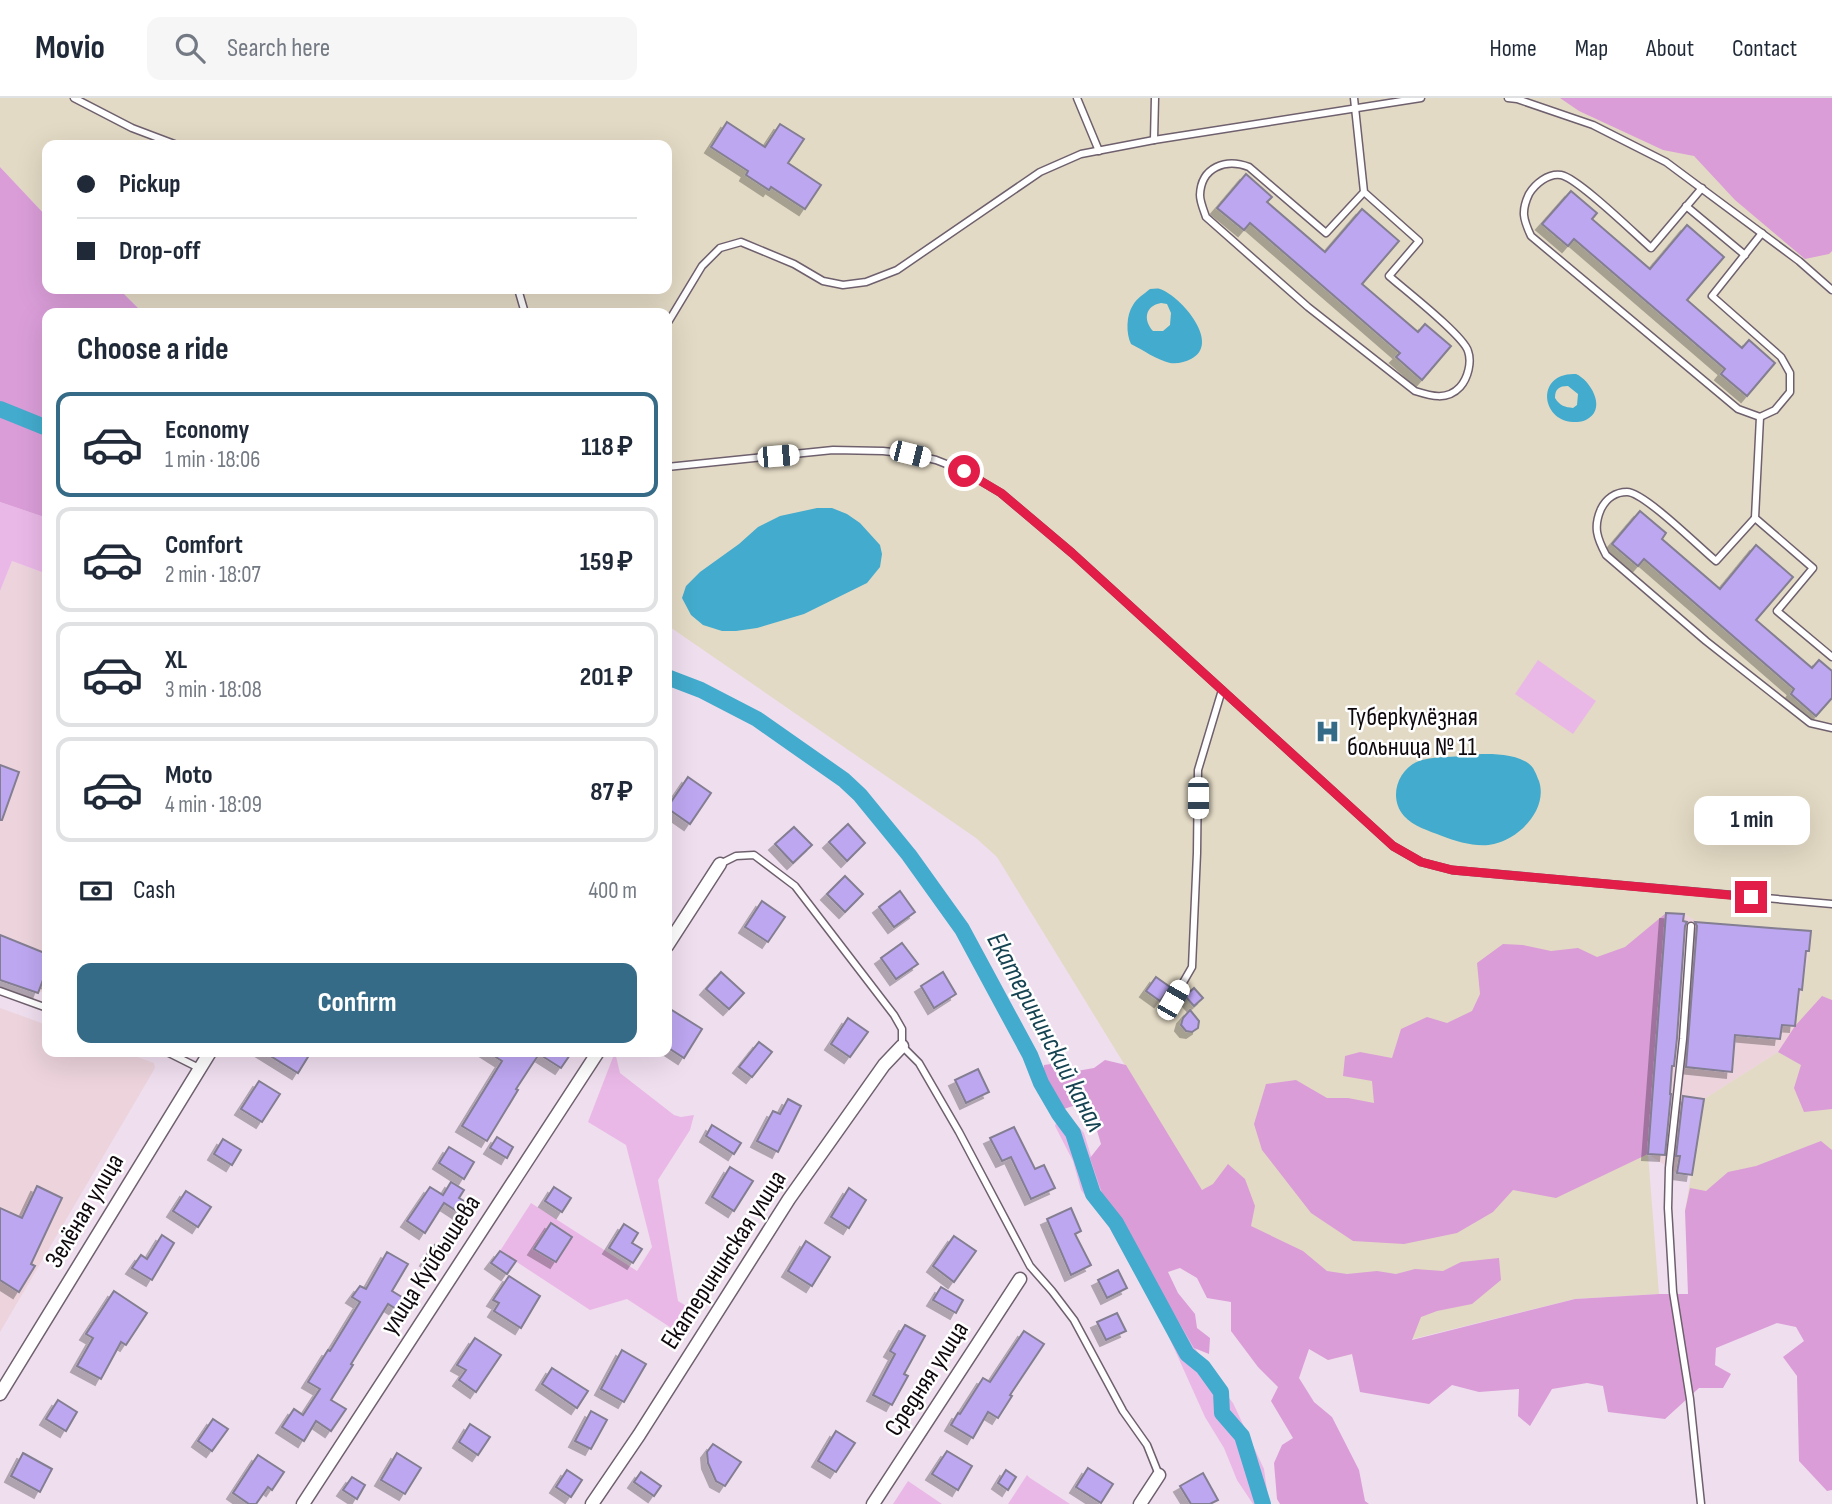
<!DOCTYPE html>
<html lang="en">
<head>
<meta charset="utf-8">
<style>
  :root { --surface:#fff; --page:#f6f6f7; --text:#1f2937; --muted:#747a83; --line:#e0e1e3; --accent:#356b86 }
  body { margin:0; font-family:"Sofia Sans Condensed",sans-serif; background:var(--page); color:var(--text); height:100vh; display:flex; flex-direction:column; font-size:26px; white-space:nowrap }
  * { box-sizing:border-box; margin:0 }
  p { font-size:23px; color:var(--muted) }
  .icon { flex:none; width:38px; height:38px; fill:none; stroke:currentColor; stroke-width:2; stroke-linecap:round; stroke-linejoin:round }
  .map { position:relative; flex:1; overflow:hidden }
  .details { position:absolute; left:42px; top:210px; width:630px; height:749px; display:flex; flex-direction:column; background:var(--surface); border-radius:14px; box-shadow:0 7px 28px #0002 }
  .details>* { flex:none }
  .banner { position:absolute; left:42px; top:42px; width:630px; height:154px; border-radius:14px; box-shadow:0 7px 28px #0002; display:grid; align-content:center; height:154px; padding:0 35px; background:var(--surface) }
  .end { position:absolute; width:32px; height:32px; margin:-16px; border:9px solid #e11d48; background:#fff; box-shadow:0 0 0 4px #fff }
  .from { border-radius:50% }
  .bubble { position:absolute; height:49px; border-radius:14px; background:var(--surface); box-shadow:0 7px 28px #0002; font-size:23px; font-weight:700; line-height:49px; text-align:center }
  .car { position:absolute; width:21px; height:42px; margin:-21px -10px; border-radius:9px; box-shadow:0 0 5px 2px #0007; background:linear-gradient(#fff 24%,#345 0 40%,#fff 0 76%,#345 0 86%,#fff 0) }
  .banner b { display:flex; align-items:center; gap:24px; height:66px; font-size:26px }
  .banner b+b { border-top:2px solid var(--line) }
  .banner i { width:18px; height:18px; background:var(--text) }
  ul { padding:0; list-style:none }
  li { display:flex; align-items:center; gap:21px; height:105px; margin:0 14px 10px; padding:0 21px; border:4px solid var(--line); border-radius:14px }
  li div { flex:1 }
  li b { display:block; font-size:26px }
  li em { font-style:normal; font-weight:700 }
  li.on { border-color:var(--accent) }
  li>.icon { width:63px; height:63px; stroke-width:1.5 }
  h2 { padding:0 35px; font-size:32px; line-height:84px }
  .pay { display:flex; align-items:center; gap:18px; height:77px; padding:0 35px; font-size:26px }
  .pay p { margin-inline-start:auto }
  .primary-button { display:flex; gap:14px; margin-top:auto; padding:14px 35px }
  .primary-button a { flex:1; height:80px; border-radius:14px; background:var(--accent); color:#fff; font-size:28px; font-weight:700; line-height:80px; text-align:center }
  header { display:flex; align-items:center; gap:42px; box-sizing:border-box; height:98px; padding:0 35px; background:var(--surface); border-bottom:2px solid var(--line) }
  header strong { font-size:33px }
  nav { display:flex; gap:38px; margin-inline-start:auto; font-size:24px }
  .search { width:490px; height:63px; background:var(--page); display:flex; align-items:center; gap:18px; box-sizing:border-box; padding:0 24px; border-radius:14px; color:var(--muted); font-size:26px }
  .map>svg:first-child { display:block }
  .industrial { fill:#ecd3dc }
  .medical { fill:#e3dac5 }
  .green { fill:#eab8e7 }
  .forest { fill:#da9dd8 }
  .water { fill:#43abcd; fill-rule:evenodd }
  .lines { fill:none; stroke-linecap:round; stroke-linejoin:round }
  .canal { stroke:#43abcd; stroke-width:16 }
  .building { fill:#bda7f1; stroke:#837e91; stroke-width:2; filter:url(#shadow) }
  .lane-casing { stroke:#6f606e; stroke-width:9 }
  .street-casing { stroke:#6f606e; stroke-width:15 }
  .lane { stroke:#fff; stroke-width:6 }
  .street { stroke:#fff; stroke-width:12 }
  .route { stroke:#e11d48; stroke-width:9 }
  .labels { text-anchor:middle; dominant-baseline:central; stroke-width:5; stroke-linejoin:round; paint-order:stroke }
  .poi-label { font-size:26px; fill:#0f090e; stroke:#fff; text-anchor:start }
  .street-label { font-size:26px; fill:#0f090e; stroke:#fff }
  .water-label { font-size:28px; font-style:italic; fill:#164352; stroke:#fff }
</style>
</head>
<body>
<header>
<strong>Movio</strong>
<div class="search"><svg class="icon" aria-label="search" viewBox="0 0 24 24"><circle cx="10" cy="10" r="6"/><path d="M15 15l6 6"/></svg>Search here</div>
<nav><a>Home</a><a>Map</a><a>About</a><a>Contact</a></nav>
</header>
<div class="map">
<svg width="1832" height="1406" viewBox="0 0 1832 1406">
  <defs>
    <filter id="shadow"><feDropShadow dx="-6" dy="6" stdDeviation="0" flood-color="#0004"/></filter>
  </defs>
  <rect width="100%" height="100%" fill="#efdeee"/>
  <g class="industrial">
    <path d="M12,463L47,476V892L38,895L0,882V493Z"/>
    <path d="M1684,816L1700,825L1811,833L1809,853L1795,928L1778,954L1704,1001L1692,1077L1677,1075L1648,1056L1652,1015Z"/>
    <path d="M0,910L47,927V954H124L154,965L155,970L0,1234Z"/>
  </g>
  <path class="medical" d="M0,0H1674L1832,70V1196L1685,1113L1704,1001L1778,954L1795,928L1809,853L1811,834L1700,825L1684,816L1652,1015L1648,1056L1659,1196L1575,1201L1328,1262L1293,1241L997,759L976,740L667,527V215H143L119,191H667V47H47V119L0,69Z"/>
  <g class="green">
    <path d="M0,404L47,420V476L12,463L0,493Z"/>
    <path d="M1538,562L1596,603L1573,636L1515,596Z"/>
    <path d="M615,954L620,975L674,1017L681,1019L694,1017L690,1032L658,1082L678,1203L698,1215L685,1239L627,1201L590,1212L500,1153L531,1105L637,1173L652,1149L626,1047L588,1024Z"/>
    <path d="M1059,1016L1070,1019L1084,1035L1104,1101L1128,1137L1211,1277L1233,1305L1264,1371L1269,1406H1253L1237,1382L1224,1350L1205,1319L1164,1228L1109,1129L1081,1092L1073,1063L1055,1028Z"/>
    <path d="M1027,1377L1030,1380L1070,1406H1008Z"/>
    <path d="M908,1383L942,1406H893Z"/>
  </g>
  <g class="forest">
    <path d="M1560,0H1832V153L1829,156L1805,161L1735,102L1694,58L1663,52L1579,13Z"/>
    <path d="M0,69L47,119V191H119L143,215H47V420L0,404Z"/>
    <path d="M1666,815L1648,1056L1556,1100L1513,1092L1493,1114L1457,1135L1404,1146L1353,1143L1311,1115L1262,1052L1254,1026L1266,986L1296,982L1327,1000H1348L1374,1005L1372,983L1343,978L1345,958L1360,954L1392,960L1401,931L1427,919L1447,925L1472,913L1480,896L1477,865L1503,846L1523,847L1551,853L1578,850L1597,859L1625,849Z"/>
    <path d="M1822,898L1832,902V1011L1804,1014L1794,990L1801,967L1778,954L1795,928Z"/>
    <path d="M1105,962L1126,967L1202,1092L1213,1086L1228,1066L1245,1081L1255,1108L1251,1128L1303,1153L1327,1173L1347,1176L1377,1173L1396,1176L1415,1171L1443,1173L1461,1164L1499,1160L1501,1182L1472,1206L1437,1213L1421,1219L1412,1242L1575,1201L1659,1196H1688L1685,1113L1690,1090L1706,1093L1728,1074L1756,1068L1821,1043L1832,1052V1392L1827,1393L1799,1363L1797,1278L1783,1259L1804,1243L1796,1229L1777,1225L1716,1250L1715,1267L1731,1276L1723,1290H1699L1665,1321L1608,1314L1603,1288L1587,1285L1552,1291L1530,1328L1518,1318L1519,1291L1479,1294L1452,1287L1429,1306L1360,1294L1352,1256L1328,1262L1309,1251L1299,1280L1314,1304L1332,1319L1359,1372L1365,1403L1369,1406H1280L1277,1401L1274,1365L1282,1347L1293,1340L1271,1303L1278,1289L1258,1269L1231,1233V1204L1207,1200L1197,1180L1180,1170L1168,1174L1178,1195L1195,1216L1197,1230L1210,1240L1209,1256L1194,1250L1128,1137L1104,1101L1090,1060L1101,1046L1095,1026L1079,1006L1064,1011L1056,1006L1052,991L1042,979L1044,967L1058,965L1071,974L1094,970Z"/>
  </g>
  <g class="water">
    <path d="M1150,191C1153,191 1157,190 1160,191C1181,198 1222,246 1191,261C1185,264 1178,266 1170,265C1157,262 1143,252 1131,246C1126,236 1126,217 1133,207C1137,200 1144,196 1150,191ZM1161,205L1167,206L1171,215L1170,227L1163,233H1153C1143,222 1145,208 1161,205Z"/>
    <path d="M1576,276C1590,282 1606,309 1589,320C1584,324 1579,324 1573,324C1540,322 1536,274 1576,276ZM1568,288L1578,296L1577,307L1573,310C1565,309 1560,308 1555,300C1555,291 1559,288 1568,288Z"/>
    <path d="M817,410H832L847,416L860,425L880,447L882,456L880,469L867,485L804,516L757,530L736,533H722L703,527L691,517L682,500L686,488L700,474L739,446L758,429L780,418Z"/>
    <path d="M1481,656C1496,656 1514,656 1528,665C1534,669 1536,676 1539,683C1548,710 1521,740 1494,746C1478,750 1458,744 1442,738C1429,733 1413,728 1404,718C1387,699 1399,668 1422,662C1441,657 1462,660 1481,656Z"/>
  </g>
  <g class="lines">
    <g class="canal">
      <path d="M0,311L47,330"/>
      <path d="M667,579L701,592L757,621L844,682L860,697L909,757L962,831L1030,957L1041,985L1059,1016L1073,1035L1093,1096L1116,1125L1187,1256L1203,1269L1221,1294L1222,1315L1242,1338L1263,1406"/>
    </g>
  </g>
  <g class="building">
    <path d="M727,24L765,49L780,26L804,41L788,65L821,87L805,111L771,89L769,92L746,77L748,73L711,49Z"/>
    <path d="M1246,76L1272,99L1267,104L1325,154L1362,111L1399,143L1362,186L1418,234L1425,226L1451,248L1422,282L1396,259L1400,255L1250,125L1244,132L1217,110Z"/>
    <path d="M1571,93L1597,115L1592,121L1650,171L1687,127L1724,159L1687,202L1742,250L1749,242L1775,265L1747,298L1721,276L1725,271L1574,141L1568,148L1542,126Z"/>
    <path d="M1640,413L1666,435L1662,441L1720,491L1756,447L1793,479L1756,522L1812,570L1819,562L1832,573V600L1816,618L1791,596L1794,591L1644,461L1638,468L1612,446Z"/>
    <path d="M0,667L19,674L2,722H0Z"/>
    <path d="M688,679L711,695L690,726L667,710Z"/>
    <path d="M848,726L865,745L847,763L829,744Z"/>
    <path d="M794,729L812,747L793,765L775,746Z"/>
    <path d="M845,778L863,796L845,814L827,796Z"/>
    <path d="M900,793L915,814L894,829L879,809Z"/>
    <path d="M762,803L785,819L768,844L745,829Z"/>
    <path d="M1666,815L1684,816L1683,823L1687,824L1685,828L1677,940L1674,968H1672L1670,996H1671L1665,1057L1648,1056Z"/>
    <path d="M1695,824L1811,833L1809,853H1806L1802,892L1799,891L1795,928L1782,927L1780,941L1735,937L1732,974L1686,969L1697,828Z"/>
    <path d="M0,837L47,856V884L43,882L38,895L0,882Z"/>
    <path d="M902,845L918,866L896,881L881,860Z"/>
    <path d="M721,874L744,895L729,911L706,891Z"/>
    <path d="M943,874L956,896L934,910L921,888Z"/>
    <path d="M1156,879L1170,889L1160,903L1146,893Z"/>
    <path d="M1194,890L1203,900L1194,908L1185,898Z"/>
    <path d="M667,909L702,931L684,960L667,949Z"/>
    <path d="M1190,912L1199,923L1198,930L1192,934L1186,933L1181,927L1183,920Z"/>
    <path d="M848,920L868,934L850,959L831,946Z"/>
    <path d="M759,944L772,954L752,979L739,969Z"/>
    <path d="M264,954H311L298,975Z"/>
    <path d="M488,954H572L561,970L539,956L516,991L518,992L487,1043L462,1028L502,963Z"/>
    <path d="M978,971L989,994L966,1005L955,982Z"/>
    <path d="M259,983L280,996L262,1024L241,1011Z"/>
    <path d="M1683,998L1704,1001L1692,1077L1677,1075L1680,1058H1676Z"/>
    <path d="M788,1001L801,1008L778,1054L757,1043L773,1013L780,1016Z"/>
    <path d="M712,1027L741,1045L734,1056L706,1038Z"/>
    <path d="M1014,1029L1035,1071L1044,1067L1055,1090L1031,1101L1011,1059L1002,1063L990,1040Z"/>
    <path d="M497,1039L513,1049L507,1060L490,1050Z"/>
    <path d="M223,1041L241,1052L232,1067L214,1056Z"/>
    <path d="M449,1049L474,1064L464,1081L439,1065Z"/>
    <path d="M730,1069L753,1083L734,1113L712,1099Z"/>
    <path d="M451,1084L464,1092L459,1100L476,1110L469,1121L444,1105L425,1135L407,1123L430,1089L443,1097Z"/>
    <path d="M37,1088L62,1100L31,1166L35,1168L19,1194L0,1182V1110L22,1120Z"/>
    <path d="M554,1089L571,1100L562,1114L545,1103Z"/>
    <path d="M849,1090L866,1102L849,1130L831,1119Z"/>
    <path d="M186,1093L211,1109L198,1129L173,1113Z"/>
    <path d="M1071,1110L1081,1133L1075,1136L1091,1167L1071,1177L1047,1121Z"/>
    <path d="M551,1125L572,1139L556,1164L534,1151Z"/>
    <path d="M624,1126L638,1135L632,1145L642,1151L633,1165L609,1150Z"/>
    <path d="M162,1137L174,1145L152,1182L132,1170L141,1157L147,1161Z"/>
    <path d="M954,1138L976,1153L954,1184L933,1168Z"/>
    <path d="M806,1143L830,1159L812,1188L788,1173Z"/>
    <path d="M435,1147L447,1155L438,1170L426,1162Z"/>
    <path d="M500,1153L516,1163L507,1176L491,1165Z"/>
    <path d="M387,1154L408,1166L392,1193L415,1207L407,1218L388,1206L351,1266L353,1267L331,1302L346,1311L331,1333L316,1323L304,1343L282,1329L294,1311L303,1317L320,1291L308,1284L328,1252L330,1253L360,1204L352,1199L360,1188L366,1191Z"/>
    <path d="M1118,1172L1127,1190L1107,1200L1098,1182Z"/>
    <path d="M509,1178L540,1198L521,1230L494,1213L499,1205L493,1202Z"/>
    <path d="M941,1189L963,1202L956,1215L933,1202Z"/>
    <path d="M114,1193L147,1215L126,1247L121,1244L101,1281L77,1268L93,1240L86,1236Z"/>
    <path d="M1117,1215L1126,1233L1106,1242L1097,1224Z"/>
    <path d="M905,1227L925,1238L904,1276L908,1278L892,1307L873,1297L895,1256L890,1253Z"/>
    <path d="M1024,1233L1044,1246L1010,1297L1012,1298L998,1320L988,1314L973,1340L951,1327L958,1315L960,1316L983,1280L990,1284Z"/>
    <path d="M475,1240L501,1257L476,1294L459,1282L466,1272L457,1267Z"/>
    <path d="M622,1252L646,1266L624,1304L601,1291Z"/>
    <path d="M552,1270L588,1293L577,1310L542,1286Z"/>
    <path d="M58,1302L77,1314L66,1333L46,1321Z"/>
    <path d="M591,1313L607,1322L591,1351L575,1343Z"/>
    <path d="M213,1321L228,1331L212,1353L198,1343Z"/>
    <path d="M470,1326L490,1339L478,1357L459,1344Z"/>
    <path d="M836,1333L855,1345L836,1374L818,1363Z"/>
    <path d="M713,1346L741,1364L725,1388L716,1383L708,1365L707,1354Z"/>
    <path d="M947,1353L972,1368L958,1392L932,1376Z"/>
    <path d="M23,1355L52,1371L40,1394L11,1378Z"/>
    <path d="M397,1355L421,1370L405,1396L381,1382Z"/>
    <path d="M258,1357L284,1374L272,1392L268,1389L256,1406H249L233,1395Z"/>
    <path d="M1088,1370L1113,1386L1101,1405L1076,1389Z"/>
    <path d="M567,1372L582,1382L571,1399L556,1389Z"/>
    <path d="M1006,1372L1016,1379L1008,1392L998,1385Z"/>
    <path d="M641,1374L661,1388L654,1398L634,1384Z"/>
    <path d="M1203,1375L1218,1402L1210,1406H1191L1180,1388Z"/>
    <path d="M352,1379L365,1387L357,1401L343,1392Z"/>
  </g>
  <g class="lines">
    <defs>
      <g id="lane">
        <path d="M74,0L132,30L177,47"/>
        <path d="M1077,0L1099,53"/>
        <path d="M1354,0L1364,94L1419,143L1389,178C1405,192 1463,237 1468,253C1472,264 1468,280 1460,289C1447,303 1431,298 1415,293L1308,209L1206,119C1204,113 1200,104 1200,97C1201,69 1226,60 1249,69L1326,135L1364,94"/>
        <path d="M1508,0L1517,1L1593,27L1666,64L1799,163L1832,192"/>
        <path d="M1154,42L1155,0"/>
        <path d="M1702,90L1651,150C1635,136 1578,80 1561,77C1548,75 1535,86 1529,96C1521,113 1523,121 1531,138L1738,311L1760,319L1775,312L1790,294V275L1781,259L1712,198L1762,135"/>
        <path d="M1686,108L1745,157"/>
        <path d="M518,191L525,215"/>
        <path d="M667,226L702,168L720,150L741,144L794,166L823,183L843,187L866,184L897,172L1040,74L1081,56L1154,42L1421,0"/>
        <path d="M1760,319L1755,420L1813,470L1777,513L1832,559"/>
        <path d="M667,369L833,352L883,353L910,356L936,362L964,373L1001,395L1072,455L1393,748L1421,764L1452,772L1832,806"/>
        <path d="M1755,420L1716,463C1700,450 1644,394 1627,394C1615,394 1606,401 1601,411C1593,429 1597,440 1606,457L1706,543L1810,625L1832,630"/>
        <path d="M720,766L736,758L754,757L795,788L894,917L902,931V948L919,965L959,1034L1030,1168L1052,1193L1074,1222L1123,1313L1147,1347L1159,1377"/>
        <path d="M1691,828L1683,941L1669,1070L1668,1110L1673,1194L1690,1301L1701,1406"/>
        <path d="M0,893L47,910"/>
        <path d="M1173,902L1192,869L1197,755L1198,672L1222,592"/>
        <path d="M167,954L199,970"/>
      </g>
      <g id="street">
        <path d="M667,848L720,766"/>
        <path d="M0,1296L210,954"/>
        <path d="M303,1406L598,954"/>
        <path d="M592,1406L639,1337L789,1101L884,967L902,948"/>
        <path d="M873,1406L1020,1181"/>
        <path d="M1140,1406L1159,1377"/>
      </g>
    </defs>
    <use href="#lane" class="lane-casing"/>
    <use href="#street" class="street-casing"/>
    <use href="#lane" class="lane"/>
    <use href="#street" class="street"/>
  </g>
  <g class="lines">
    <path class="route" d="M964,373L1001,395L1072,455L1393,748L1421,764L1452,772L1751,799"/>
  </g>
  <defs>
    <symbol id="hospital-bare" viewBox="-9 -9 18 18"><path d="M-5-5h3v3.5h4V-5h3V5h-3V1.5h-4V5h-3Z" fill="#356b86" stroke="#fff" stroke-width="2.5" paint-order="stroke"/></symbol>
  </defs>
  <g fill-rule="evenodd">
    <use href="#hospital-bare" x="1310" y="616" width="35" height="35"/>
  </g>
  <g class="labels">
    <g class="poi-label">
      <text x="1347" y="619">Туберкулёзная<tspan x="1347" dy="30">больница № 11</tspan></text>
    </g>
    <g class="street-label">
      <text transform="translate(85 1113) rotate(-59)">Зелёная улица</text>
      <text transform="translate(724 1162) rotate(-57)">Екатерининская улица</text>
      <text transform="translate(431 1167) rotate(-57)">улица Куйбышева</text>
      <text transform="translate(927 1281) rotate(-57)">Средняя улица</text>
    </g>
    <g class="water-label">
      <text transform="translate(1046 934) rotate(62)">Екатерининский канал</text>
    </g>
  </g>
</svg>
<i class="end from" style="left:964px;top:373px"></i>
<i class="end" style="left:1751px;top:799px"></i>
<div class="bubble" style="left:1694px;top:698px;width:116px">1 min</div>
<i class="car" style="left:910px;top:356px;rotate:104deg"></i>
<i class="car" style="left:778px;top:358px;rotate:85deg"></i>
<i class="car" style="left:1198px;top:700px;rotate:180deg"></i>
<i class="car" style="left:1173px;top:902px;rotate:30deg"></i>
<div class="banner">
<b><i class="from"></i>Pickup</b>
<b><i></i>Drop-off</b>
</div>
<section class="details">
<h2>Choose a ride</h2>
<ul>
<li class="on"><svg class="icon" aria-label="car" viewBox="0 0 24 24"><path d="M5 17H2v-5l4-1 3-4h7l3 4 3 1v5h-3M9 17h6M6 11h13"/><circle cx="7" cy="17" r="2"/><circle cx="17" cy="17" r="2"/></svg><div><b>Economy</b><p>1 min · 18:06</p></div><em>118 ₽</em></li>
<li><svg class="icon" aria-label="car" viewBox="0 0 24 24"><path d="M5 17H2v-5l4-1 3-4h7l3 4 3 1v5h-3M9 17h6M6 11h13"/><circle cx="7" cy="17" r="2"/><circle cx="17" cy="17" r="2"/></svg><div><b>Comfort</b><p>2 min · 18:07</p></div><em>159 ₽</em></li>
<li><svg class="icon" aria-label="car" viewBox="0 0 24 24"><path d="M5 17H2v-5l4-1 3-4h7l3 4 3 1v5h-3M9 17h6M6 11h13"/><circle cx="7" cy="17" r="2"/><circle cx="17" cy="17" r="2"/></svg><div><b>XL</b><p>3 min · 18:08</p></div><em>201 ₽</em></li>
<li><svg class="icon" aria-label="car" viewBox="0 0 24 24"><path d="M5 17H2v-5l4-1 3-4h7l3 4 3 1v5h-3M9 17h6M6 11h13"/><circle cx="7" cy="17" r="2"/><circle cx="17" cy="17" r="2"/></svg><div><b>Moto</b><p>4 min · 18:09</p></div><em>87 ₽</em></li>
</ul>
<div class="pay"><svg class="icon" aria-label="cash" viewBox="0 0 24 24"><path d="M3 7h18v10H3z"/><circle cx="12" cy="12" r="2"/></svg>Cash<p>400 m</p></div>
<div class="primary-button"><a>Confirm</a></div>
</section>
</div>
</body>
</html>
